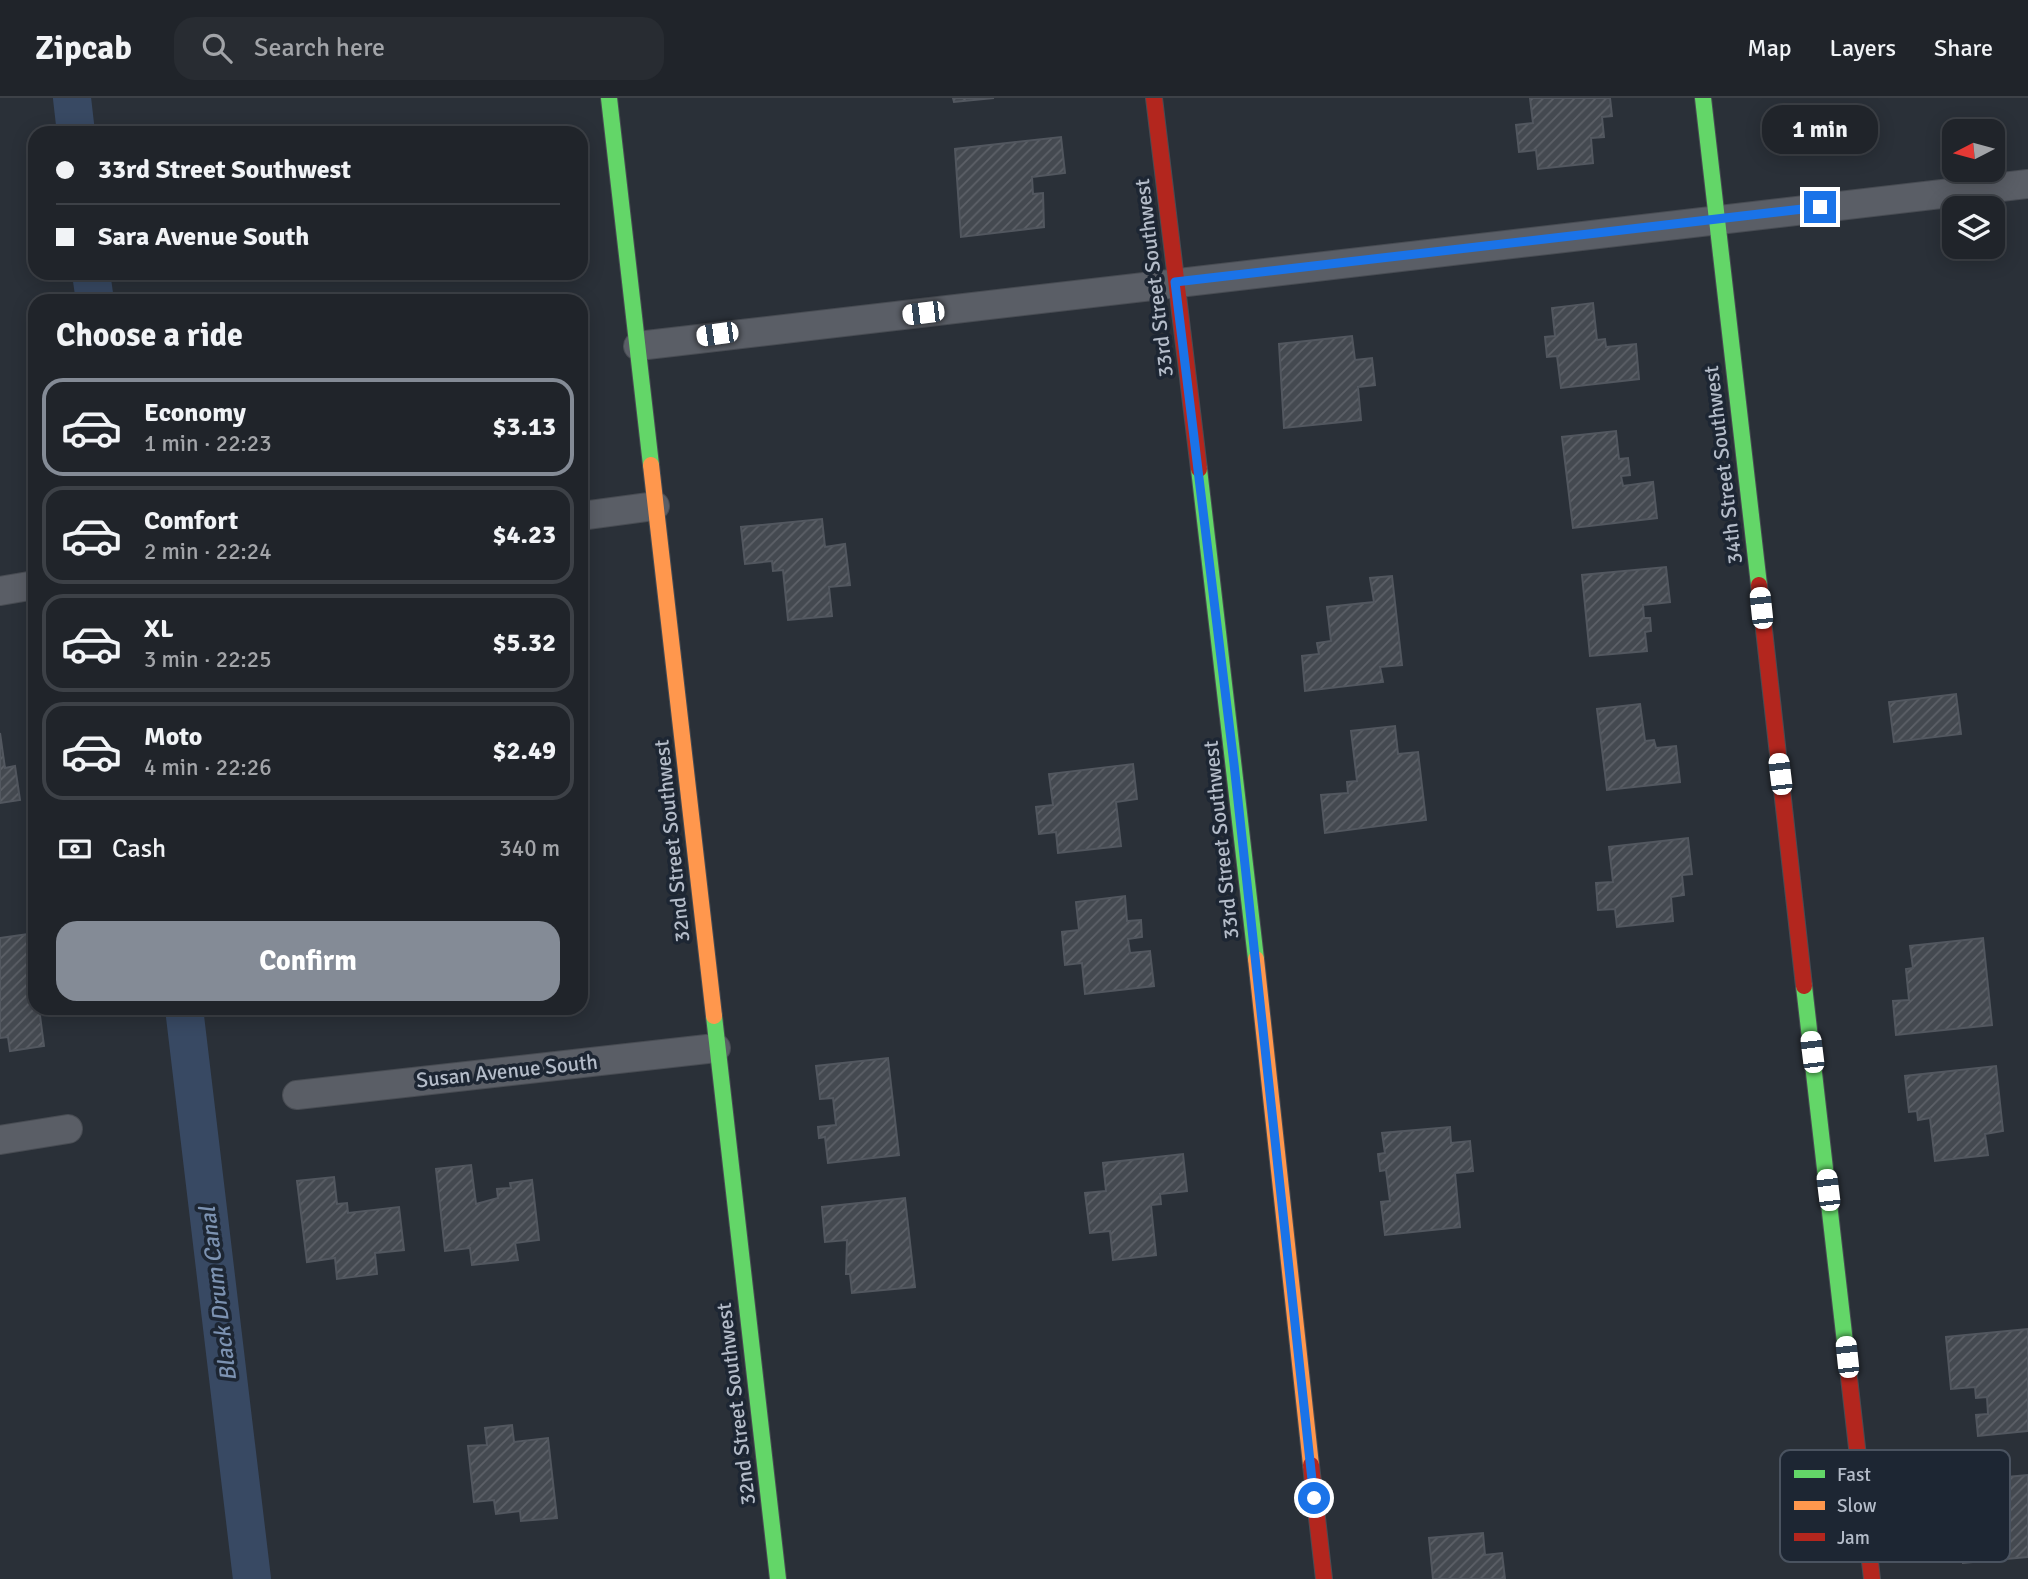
<!DOCTYPE html>
<html lang="en">
<head>
<meta charset="utf-8">
<style>
  :root { --surface:#20242a; --page:#282c32; --text:#f1f3f6; --muted:#a2a4a8; --line:#3d4147; --accent:#848b96 }
  body { margin:0; font-family:Signika,sans-serif; background:var(--page); color:var(--text); height:100vh; display:flex; flex-direction:column; font-size:26px; white-space:nowrap }
  * { box-sizing:border-box; margin:0 }
  p { font-size:23px; color:var(--muted) }
  .icon { flex:none; width:38px; height:38px; fill:none; stroke:currentColor; stroke-width:2; stroke-linecap:round; stroke-linejoin:round }
  .map { position:relative; flex:1; overflow:hidden }
  .sheet { position:absolute; left:28px; top:196px; width:560px; height:721px; display:flex; flex-direction:column; background:var(--surface); border-radius:21px; box-shadow:0 4px 18px #0003,0 0 0 2px var(--line) }
  .sheet>* { flex:none }
  .banner { position:absolute; left:28px; top:28px; width:560px; height:154px; border-radius:21px; box-shadow:0 4px 18px #0003,0 0 0 2px var(--line); display:grid; align-content:center; height:154px; padding:0 28px; background:var(--surface) }
  .needle { width:46px; rotate:264deg }
  .tools { position:absolute; left:1942px; top:21px; display:grid; gap:14px }
  .tools a { display:grid; place-items:center; width:63px; height:63px; border-radius:14px; background:var(--surface); box-shadow:0 4px 18px #0003,0 0 0 2px var(--line); font-size:35px }
  .end { position:absolute; width:32px; height:32px; margin:-16px; border:9px solid #1a73e8; background:#fff; box-shadow:0 0 0 4px #fff }
  .from { border-radius:50% }
  .bubble { position:absolute; height:49px; border-radius:21px; background:var(--surface); box-shadow:0 4px 18px #0003,0 0 0 2px var(--line); font-size:23px; font-weight:800; line-height:49px; text-align:center }
  .car { position:absolute; width:21px; height:42px; margin:-21px -10px; border-radius:9px; box-shadow:0 0 5px 2px #0007; background:linear-gradient(#fff 24%,#345 0 40%,#fff 0 76%,#345 0 86%,#fff 0) }
  .banner b { display:flex; align-items:center; gap:24px; height:66px; font-size:26px }
  .banner b+b { border-top:2px solid var(--line) }
  .banner i { width:18px; height:18px; background:var(--text) }
  ul { padding:0; list-style:none }
  li { display:flex; align-items:center; gap:21px; height:98px; margin:0 14px 10px; padding:0 14px; border:4px solid var(--line); border-radius:21px }
  li div { flex:1 }
  li b { display:block; font-size:26px }
  li em { font-style:normal; font-weight:800 }
  li.current { border-color:var(--accent) }
  li>.icon { width:63px; height:63px; stroke-width:1.5 }
  h2 { padding:0 28px; font-size:32px; line-height:84px }
  .pay { display:flex; align-items:center; gap:18px; height:77px; padding:0 28px; font-size:26px }
  .pay p { margin-inline-start:auto }
  .cta { display:flex; gap:14px; margin-top:auto; padding:14px 28px }
  .cta a { flex:1; height:80px; border-radius:21px; background:var(--accent); color:#fff; font-size:28px; font-weight:800; line-height:80px; text-align:center }
  header { display:flex; align-items:center; gap:42px; box-sizing:border-box; height:98px; padding:0 35px; background:var(--surface); border-bottom:2px solid var(--line) }
  header strong { font-size:33px }
  nav { display:flex; gap:38px; margin-inline-start:auto; font-size:24px }
  .search { width:490px; height:63px; background:var(--page); display:flex; align-items:center; gap:18px; box-sizing:border-box; padding:0 24px; border-radius:21px; color:var(--muted); font-size:26px }
  .map>svg:first-child { display:block }
  .lines { fill:none; stroke-linecap:round; stroke-linejoin:round }
  .canal { stroke:#384963; stroke-width:38 }
  .building { fill:url(#building-hatch); stroke:#52575f; stroke-width:2 }
  .street-casing { stroke:#484c53; stroke-width:30 }
  .fast-casing { stroke:#484c53; stroke-width:18 }
  .slow-casing { stroke:#484c53; stroke-width:18 }
  .jam-casing { stroke:#484c53; stroke-width:18 }
  .street { stroke:#5a5e66; stroke-width:28 }
  .fast { stroke:#63d668; stroke-width:16 }
  .slow { stroke:#ff974d; stroke-width:16 }
  .jam { stroke:#b3261e; stroke-width:16 }
  .route { stroke:#1a73e8; stroke-width:9 }
  .labels { text-anchor:middle; dominant-baseline:central; stroke-width:7; stroke-linejoin:round; paint-order:stroke }
  .street-label { font-size:21px; fill:#b4bcc9; stroke:#1d2633 }
  .water-label { font-size:23px; font-style:italic; fill:#7c92b1; stroke:#1d2633 }
  .key { fill:#1d2633; stroke:#4a5360; stroke-width:2 }
  .key-label { font-size:19px; fill:#b4bcc9 }
</style>
</head>
<body>
<header>
<strong>Zipcab</strong>
<div class="search"><svg class="icon" aria-label="search" viewBox="0 0 24 24"><circle cx="10" cy="10" r="6"/><path d="M15 15l6 6"/></svg>Search here</div>
<nav><a>Map</a><a>Layers</a><a>Share</a></nav>
</header>
<div class="map">
<svg width="2028" height="1481" viewBox="0 0 2028 1481">
  <defs>
    <pattern id="building-hatch" width="6" height="6" patternUnits="userSpaceOnUse" patternTransform="scale(1.75)"><rect width="6" height="6" fill="#444950"/><path d="M-1 1l2-2M0 6l6-6M5 7l2-2" fill="none" stroke="#5d6168"/></pattern>
  </defs>
  <rect width="100%" height="100%" fill="#2a3038"/>
  <g class="lines">
    <g class="canal">
      <path d="M72,0L76,35"/>
      <path d="M91,175L95,203"/>
      <path d="M184,910L252,1481"/>
    </g>
  </g>
  <g class="building">
    <path d="M953,0H994L954,4Z"/>
    <path d="M1530,0H1610L1612,18L1602,19L1604,39L1591,40L1593,65L1538,71L1536,52L1519,54L1516,27L1533,25Z"/>
    <path d="M1061,39L1065,75L1032,79L1033,96L1043,95L1044,129L961,139L955,51Z"/>
    <path d="M1593,205L1597,242L1605,241L1606,249L1636,246L1639,281L1561,290L1557,258L1547,259L1545,239L1555,238L1552,210Z"/>
    <path d="M1352,238L1355,262L1372,260L1375,287L1358,289L1361,322L1284,330L1279,246Z"/>
    <path d="M1616,333L1619,361L1628,360L1630,377L1621,378L1623,388L1653,384L1657,420L1573,430L1562,339Z"/>
    <path d="M822,421L825,449L845,446L850,487L829,489L832,518L788,522L783,472L773,473L772,463L745,466L741,429Z"/>
    <path d="M1666,469L1670,504L1643,507L1644,520H1650L1651,533L1645,534L1647,553L1590,558L1582,477Z"/>
    <path d="M1392,478L1402,567L1380,569L1383,584L1305,593L1302,558L1319,556L1317,545L1331,543L1327,509L1374,504L1370,480Z"/>
    <path d="M1956,596L1961,636L1894,644L1889,604Z"/>
    <path d="M1640,606L1645,643L1654,642L1656,650L1676,648L1680,684L1607,692L1597,611Z"/>
    <path d="M1395,628L1398,656L1418,654L1426,722L1325,735L1321,697L1348,695L1347,684L1357,683L1351,633Z"/>
    <path d="M0,635L5,670L15,668L20,702L0,705Z"/>
    <path d="M1133,666L1137,701L1116,704L1121,748L1058,755L1056,734L1039,736L1036,709L1053,707L1049,676Z"/>
    <path d="M1688,740L1692,776L1682,777L1684,797L1671,799L1673,823L1617,829L1615,811L1598,812L1596,785L1613,784L1609,749Z"/>
    <path d="M1125,798L1127,823L1141,822L1142,839L1128,841L1130,855L1150,853L1154,888L1085,896L1082,865L1065,867L1062,834L1079,832L1076,804Z"/>
    <path d="M29,836L35,910H39L44,948L10,953L8,939L0,940V840Z"/>
    <path d="M1983,840L1992,927L1896,937L1893,903L1909,902L1906,871L1913,870L1910,848Z"/>
    <path d="M888,960L899,1057L828,1065L825,1039L819,1040L818,1029L836,1027L833,1000L820,1001L816,968Z"/>
    <path d="M1996,968L2003,1033L1985,1036L1988,1057L1935,1063L1930,1020L1918,1022L1917,1013L1909,1014L1905,978Z"/>
    <path d="M1450,1029L1451,1045L1470,1043L1473,1073L1455,1075L1460,1129L1385,1137L1381,1104L1390,1103L1386,1072L1380,1073L1378,1056L1385,1055L1382,1035Z"/>
    <path d="M1183,1056L1187,1093L1160,1096L1161,1106L1151,1107L1156,1157L1113,1162L1110,1133L1090,1135L1085,1095L1106,1093L1103,1065Z"/>
    <path d="M471,1067L476,1106L498,1100L497,1091L511,1090L510,1085L532,1082L539,1142L515,1145L518,1162L472,1167L470,1150L445,1153L436,1071Z"/>
    <path d="M334,1079L337,1106L347,1105L348,1115L399,1109L404,1152L375,1155L377,1176L337,1181L335,1160L307,1164L297,1083Z"/>
    <path d="M905,1100L915,1189L852,1195L850,1176H846L847,1142L825,1144L822,1109Z"/>
    <path d="M2028,1231V1333L1978,1338L1976,1317L1988,1316L1987,1299L1976,1300L1975,1289L1951,1291L1946,1239Z"/>
    <path d="M512,1327L514,1344L548,1340L557,1420L521,1423L520,1413L496,1416L494,1402L474,1404L468,1348L487,1347L485,1330Z"/>
    <path d="M2028,1377V1459L1963,1465L1959,1430L1969,1429L1965,1383Z"/>
    <path d="M1483,1435L1485,1457L1502,1455L1505,1481H1433L1429,1440Z"/>
  </g>
  <g class="lines">
    <defs>
      <g id="street">
        <path d="M638,248L2028,86"/>
        <path d="M581,418L655,408"/>
        <path d="M0,493L35,487"/>
        <path d="M297,997L716,950"/>
        <path d="M0,1042L68,1031"/>
      </g>
      <g id="fast">
        <path d="M609,0L651,367"/>
        <path d="M1703,0L1759,487"/>
        <path d="M1199,371L1256,861"/>
        <path d="M1804,888L1847,1262"/>
        <path d="M714,918L778,1481"/>
      </g>
      <g id="slow">
        <path d="M651,367L714,918"/>
        <path d="M1256,861L1311,1367"/>
      </g>
      <g id="jam">
        <path d="M1154,0L1199,371"/>
        <path d="M1759,487L1804,888"/>
        <path d="M1847,1262L1872,1481"/>
        <path d="M1311,1367L1324,1481"/>
      </g>
    </defs>
    <use href="#street" class="street-casing"/>
    <use href="#fast" class="fast-casing"/>
    <use href="#slow" class="slow-casing"/>
    <use href="#jam" class="jam-casing"/>
    <use href="#street" class="street"/>
    <use href="#fast" class="fast"/>
    <use href="#slow" class="slow"/>
    <use href="#jam" class="jam"/>
  </g>
  <g class="lines">
    <path class="route" d="M1314,1400L1234,666L1175,184L1820,109"/>
  </g>
  <g class="labels">
    <g class="street-label">
      <text transform="translate(1154 180) rotate(-97)">33rd Street Southwest</text>
      <text transform="translate(1723 367) rotate(-97)">34th Street Southwest</text>
      <text transform="translate(1221 742) rotate(-96)">33rd Street Southwest</text>
      <text transform="translate(672 743) rotate(-96)">32nd Street Southwest</text>
      <text transform="translate(507 973) rotate(-6)">Susan Avenue South</text>
      <text transform="translate(736 1306) rotate(-97)">32nd Street Southwest</text>
    </g>
    <g class="water-label">
      <text transform="translate(218 1196) rotate(-97)">Black Drum Canal</text>
    </g>
  </g>
  <rect x="1780" y="1352" width="230" height="112" rx="10" class="key"/>
  <rect x="1794" y="1372" width="31" height="8" fill="#63d668"/>
  <rect x="1794" y="1403" width="31" height="9" fill="#ff974d"/>
  <rect x="1794" y="1435" width="31" height="8" fill="#b3261e"/>
  <g class="key-label">
    <text x="1837" y="1383">Fast</text>
    <text x="1837" y="1414">Slow</text>
    <text x="1837" y="1446">Jam</text>
  </g>
</svg>
<div class="tools">
<a><svg class="needle" viewBox="-14 -14 28 28"><path d="M0-13l5 13h-10z" fill="#e53935"/><path d="M0 13l5-13h-10z" fill="#a2a4a8"/></svg></a>
<a><svg class="icon" aria-label="layers" viewBox="0 0 24 24"><path d="M12 4l9 5-9 5-9-5zM3 14l9 5 9-5"/></svg></a>
</div>
<i class="end from" style="left:1314px;top:1400px"></i>
<i class="end" style="left:1820px;top:109px"></i>
<div class="bubble" style="left:1762px;top:7px;width:116px">1 min</div>
<i class="car" style="left:923px;top:215px;rotate:263deg"></i>
<i class="car" style="left:717px;top:236px;rotate:262deg"></i>
<i class="car" style="left:1761px;top:510px;rotate:354deg"></i>
<i class="car" style="left:1780px;top:676px;rotate:353deg"></i>
<i class="car" style="left:1812px;top:954px;rotate:353deg"></i>
<i class="car" style="left:1828px;top:1092px;rotate:353deg"></i>
<i class="car" style="left:1847px;top:1259px;rotate:354deg"></i>
<div class="banner">
<b><i class="from"></i>33rd Street Southwest</b>
<b><i></i>Sara Avenue South</b>
</div>
<section class="sheet">
<h2>Choose a ride</h2>
<ul>
<li class="current"><svg class="icon" aria-label="car" viewBox="0 0 24 24"><path d="M5 17H2v-5l4-1 3-4h7l3 4 3 1v5h-3M9 17h6M6 11h13"/><circle cx="7" cy="17" r="2"/><circle cx="17" cy="17" r="2"/></svg><div><b>Economy</b><p>1 min · 22:23</p></div><em>$3.13</em></li>
<li><svg class="icon" aria-label="car" viewBox="0 0 24 24"><path d="M5 17H2v-5l4-1 3-4h7l3 4 3 1v5h-3M9 17h6M6 11h13"/><circle cx="7" cy="17" r="2"/><circle cx="17" cy="17" r="2"/></svg><div><b>Comfort</b><p>2 min · 22:24</p></div><em>$4.23</em></li>
<li><svg class="icon" aria-label="car" viewBox="0 0 24 24"><path d="M5 17H2v-5l4-1 3-4h7l3 4 3 1v5h-3M9 17h6M6 11h13"/><circle cx="7" cy="17" r="2"/><circle cx="17" cy="17" r="2"/></svg><div><b>XL</b><p>3 min · 22:25</p></div><em>$5.32</em></li>
<li><svg class="icon" aria-label="car" viewBox="0 0 24 24"><path d="M5 17H2v-5l4-1 3-4h7l3 4 3 1v5h-3M9 17h6M6 11h13"/><circle cx="7" cy="17" r="2"/><circle cx="17" cy="17" r="2"/></svg><div><b>Moto</b><p>4 min · 22:26</p></div><em>$2.49</em></li>
</ul>
<div class="pay"><svg class="icon" aria-label="cash" viewBox="0 0 24 24"><path d="M3 7h18v10H3z"/><circle cx="12" cy="12" r="2"/></svg>Cash<p>340 m</p></div>
<div class="cta"><a>Confirm</a></div>
</section>
</div>
</body>
</html>
